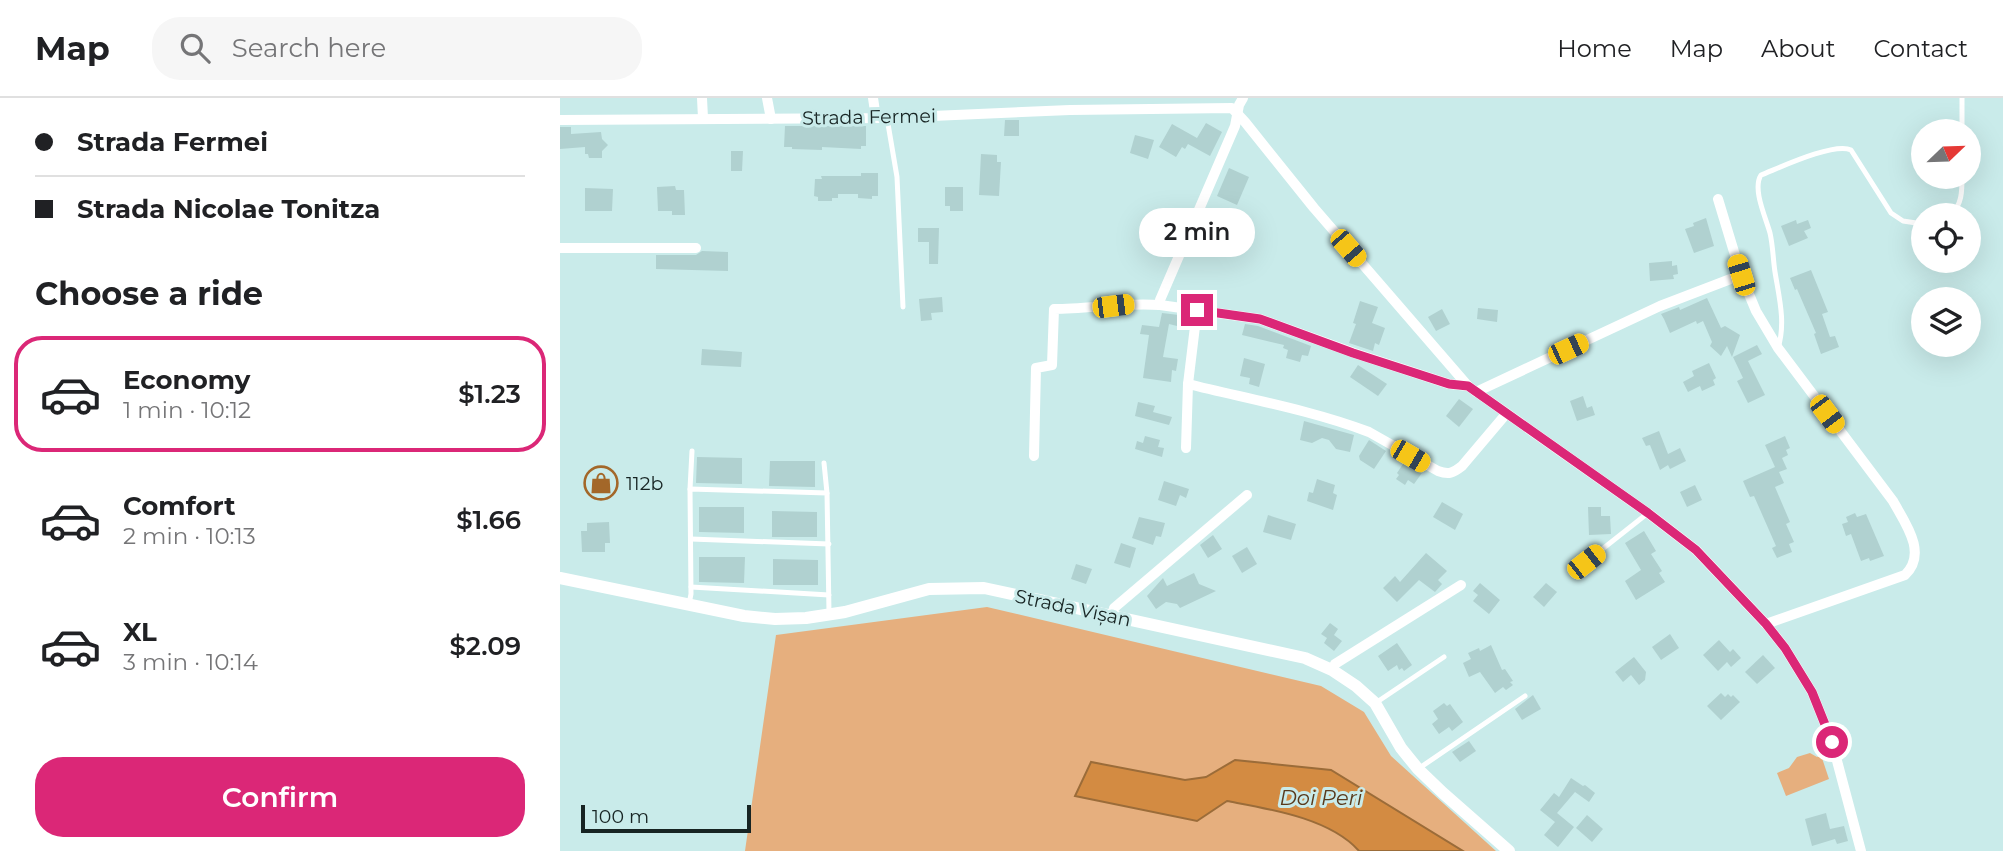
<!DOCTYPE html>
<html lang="en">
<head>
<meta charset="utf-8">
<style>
  :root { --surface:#fff; --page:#f6f6f6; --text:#202124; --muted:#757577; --line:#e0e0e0; --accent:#db2777 }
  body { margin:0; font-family:Montserrat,sans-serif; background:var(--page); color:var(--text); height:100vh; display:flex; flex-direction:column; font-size:26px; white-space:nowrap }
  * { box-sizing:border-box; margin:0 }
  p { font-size:23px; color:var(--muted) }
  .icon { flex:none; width:38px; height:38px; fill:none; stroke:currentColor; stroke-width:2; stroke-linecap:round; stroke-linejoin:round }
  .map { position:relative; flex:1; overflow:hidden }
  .sheet { display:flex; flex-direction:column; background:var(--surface); width:560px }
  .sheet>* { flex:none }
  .hud { display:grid; align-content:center; height:154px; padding:0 35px; background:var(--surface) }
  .needle { width:46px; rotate:67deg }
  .tools { position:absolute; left:1351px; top:21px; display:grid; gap:14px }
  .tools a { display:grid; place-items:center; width:70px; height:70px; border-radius:50%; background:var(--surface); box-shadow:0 7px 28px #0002; font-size:35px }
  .scale { position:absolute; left:21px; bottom:18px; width:170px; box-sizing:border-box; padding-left:7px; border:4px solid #172423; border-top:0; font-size:19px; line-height:24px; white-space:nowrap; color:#172423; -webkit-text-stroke:5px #c9ebea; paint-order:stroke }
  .end { position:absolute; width:32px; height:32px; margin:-16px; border:9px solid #db2777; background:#fff; box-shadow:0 0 0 4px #fff }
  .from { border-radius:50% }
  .bubble { position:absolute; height:49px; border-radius:24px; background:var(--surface); box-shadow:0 7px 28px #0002; font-size:23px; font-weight:600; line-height:49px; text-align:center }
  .car { position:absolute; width:21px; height:42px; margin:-21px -10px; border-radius:9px; box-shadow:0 0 5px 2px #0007; background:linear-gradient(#f5c518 24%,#345 0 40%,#f5c518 0 76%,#345 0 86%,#f5c518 0) }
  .hud b { display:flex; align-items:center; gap:24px; height:66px; font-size:26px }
  .hud b+b { border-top:2px solid var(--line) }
  .hud i { width:18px; height:18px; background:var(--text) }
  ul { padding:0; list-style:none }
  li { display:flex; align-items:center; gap:21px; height:116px; margin:0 14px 10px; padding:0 21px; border:4px solid transparent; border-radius:28px }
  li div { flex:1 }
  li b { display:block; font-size:26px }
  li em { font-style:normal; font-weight:600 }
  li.on { border-color:var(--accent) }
  li>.icon { width:63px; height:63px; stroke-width:1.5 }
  h2 { padding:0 35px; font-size:32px; line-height:84px }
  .button { display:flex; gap:14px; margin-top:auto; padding:14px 35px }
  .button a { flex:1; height:80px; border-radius:28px; background:var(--accent); color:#fff; font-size:28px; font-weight:600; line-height:80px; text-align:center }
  header { display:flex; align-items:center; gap:42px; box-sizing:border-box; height:98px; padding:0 35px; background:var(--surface); border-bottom:2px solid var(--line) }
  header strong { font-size:33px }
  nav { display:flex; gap:38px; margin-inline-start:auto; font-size:24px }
  .search { width:490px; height:63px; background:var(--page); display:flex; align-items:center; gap:18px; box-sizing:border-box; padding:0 24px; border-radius:28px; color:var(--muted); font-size:26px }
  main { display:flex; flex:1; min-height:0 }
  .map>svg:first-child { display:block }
  .green { fill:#e6af7e }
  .water { fill:#d38b42; stroke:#9b6c39; stroke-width:2 }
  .building { fill:#b0d1d0 }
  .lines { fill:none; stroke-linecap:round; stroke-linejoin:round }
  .service { stroke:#fff; stroke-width:5 }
  .minor { stroke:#fff; stroke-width:10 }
  .tertiary { stroke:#fff; stroke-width:12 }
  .route { stroke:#db2777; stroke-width:9 }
  .labels { text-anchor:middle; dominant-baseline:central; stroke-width:6; stroke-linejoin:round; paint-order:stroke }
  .street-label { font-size:19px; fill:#172423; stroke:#c9ebea }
  .poi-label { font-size:19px; fill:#172423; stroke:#c9ebea; text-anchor:start }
  .water-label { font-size:21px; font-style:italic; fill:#593a1c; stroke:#c9ebea }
</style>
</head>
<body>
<header>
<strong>Map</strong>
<div class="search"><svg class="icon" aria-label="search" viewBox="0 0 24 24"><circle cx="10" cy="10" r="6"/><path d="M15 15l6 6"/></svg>Search here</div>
<nav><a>Home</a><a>Map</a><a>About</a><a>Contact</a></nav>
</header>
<main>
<section class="sheet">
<div class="hud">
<b><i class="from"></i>Strada Fermei</b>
<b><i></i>Strada Nicolae Tonitza</b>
</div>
<h2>Choose a ride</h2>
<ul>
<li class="on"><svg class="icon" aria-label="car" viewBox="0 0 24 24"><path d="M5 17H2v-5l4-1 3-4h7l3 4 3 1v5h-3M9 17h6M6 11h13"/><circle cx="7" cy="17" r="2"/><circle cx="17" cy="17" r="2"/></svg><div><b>Economy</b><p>1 min · 10:12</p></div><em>$1.23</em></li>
<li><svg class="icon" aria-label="car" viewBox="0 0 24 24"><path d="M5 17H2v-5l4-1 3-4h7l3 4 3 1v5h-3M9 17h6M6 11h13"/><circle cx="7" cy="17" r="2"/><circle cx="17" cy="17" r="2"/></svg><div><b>Comfort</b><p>2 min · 10:13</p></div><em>$1.66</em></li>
<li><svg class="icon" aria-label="car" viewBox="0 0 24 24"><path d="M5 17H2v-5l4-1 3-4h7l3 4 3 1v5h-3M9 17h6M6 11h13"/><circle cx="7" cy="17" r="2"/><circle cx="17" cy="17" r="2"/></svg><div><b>XL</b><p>3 min · 10:14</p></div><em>$2.09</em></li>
</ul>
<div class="button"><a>Confirm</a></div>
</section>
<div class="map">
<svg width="1443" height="753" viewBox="0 0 1443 753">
  <rect width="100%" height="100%" fill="#c9ebea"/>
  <g class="green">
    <path d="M427,509L761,588L804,614L831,658L936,753H185L216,537Z"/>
    <path d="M1250,655L1257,659L1261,657L1269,681L1226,698L1217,675L1229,670L1237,659Z"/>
  </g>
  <path class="water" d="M675,662L771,672L903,753H799C770,720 709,711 667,703L637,723L515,698L531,664L625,682L646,679Z"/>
  <g class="building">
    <path d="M445,22H459V38H444Z"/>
    <path d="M646,25L662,34L650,58L628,46L625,51L622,49L616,59L599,49L612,26L637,40Z"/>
    <path d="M225,28H306V48H301V51L262,49V52L232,51V49H224Z"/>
    <path d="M0,29H11V36L41,34L42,41L48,47L42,53V60H29L28,56H25V49L0,51Z"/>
    <path d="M575,37L594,42L588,61L570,55Z"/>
    <path d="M171,53H183L182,73H171Z"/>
    <path d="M421,56L437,57V64H441L439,98L419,97Z"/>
    <path d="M669,70L689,79L677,107L657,98Z"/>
    <path d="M301,75H318V98H312V101L298,100V96H278V100H272V103H258V99L254,98L255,81H262L261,78H301Z"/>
    <path d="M115,88L116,92H124L125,117H112V113H98L97,89Z"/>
    <path d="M385,89H403V113H390V108H385Z"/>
    <path d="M25,90L53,91L52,113H25Z"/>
    <path d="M1146,120L1154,148L1134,155L1125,131L1134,128L1133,125Z"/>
    <path d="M1236,122L1237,126L1248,122L1251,130L1244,133L1248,140L1229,148L1221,128Z"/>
    <path d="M358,130H379L378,166H369V144H358Z"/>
    <path d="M142,153L168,154V173L96,171V157H136Z"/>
    <path d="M1112,163V168L1117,167L1118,176L1113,177L1114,181L1090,183L1089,165Z"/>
    <path d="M1251,172L1268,214L1262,216L1270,239L1275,238L1279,249L1261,256L1254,236L1256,235L1237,191L1235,192L1230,180Z"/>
    <path d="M382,199L383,214L371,215L372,222L361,223L359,201Z"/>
    <path d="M1147,200L1161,230L1165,228L1180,237L1172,259L1167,248L1161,258L1150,248L1152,244L1143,223L1137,226L1136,223L1110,235L1104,221L1101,216L1119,209L1120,212Z"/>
    <path d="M800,203L818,209L812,225L825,230L819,247L815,245L813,253L789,245L796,226L793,225Z"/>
    <path d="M918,210L938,212L937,224L917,221Z"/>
    <path d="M882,211L890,226L876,233L868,219Z"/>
    <path d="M602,215L619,217L617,228L609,226L603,259L618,261L616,273L612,272L611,284L583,280L589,237L580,236L582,227L599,229Z"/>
    <path d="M685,226L698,228L751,248L748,258L742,257L740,264L726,260L728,252L723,250L724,247L682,237Z"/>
    <path d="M1197,247L1202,256L1188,263L1205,297L1188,305L1177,283L1183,280L1173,259Z"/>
    <path d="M142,251L182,254L181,269L141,267Z"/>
    <path d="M684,260L705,266L699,289L689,286L690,280L680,278Z"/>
    <path d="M1149,265L1156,280L1153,282L1155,287L1142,293L1140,288L1128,294L1123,284L1134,278L1132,273Z"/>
    <path d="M798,267L827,286L818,298L790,279Z"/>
    <path d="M1023,298L1027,310L1032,308L1035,317L1017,323L1010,303Z"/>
    <path d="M899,301L913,311L899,329L886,318Z"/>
    <path d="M578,304L595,308L593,314L612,319L609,327L575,318Z"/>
    <path d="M744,323L794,337L790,354L776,351L769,342L762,340L752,345L740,342Z"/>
    <path d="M1099,333L1108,356L1120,350L1126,363L1110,371L1108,367L1100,372L1090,347L1086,348L1082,340Z"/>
    <path d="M585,338L600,342L598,349L604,350L602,359L575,351L577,343L583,345Z"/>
    <path d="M1225,338L1230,350L1226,352L1228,357L1222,360L1227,371L1219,374L1224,385L1215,389L1230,424L1226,426L1234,444L1229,446L1232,454L1217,460L1212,450L1216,448L1194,398L1190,399L1183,383L1215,369L1205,347Z"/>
    <path d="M809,342L826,353L814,371L800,362L799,358Z"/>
    <path d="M137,359L182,360V386L136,385Z"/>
    <path d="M210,363H255V389L209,388Z"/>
    <path d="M845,363L862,375L854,386L848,382L845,387L836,381L839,377L837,375Z"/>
    <path d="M757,381L775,387L773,395L777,397L773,412L747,403L749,394L753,395Z"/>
    <path d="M604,383L629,391L626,400L620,397L616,408L598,402Z"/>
    <path d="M1135,387L1142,402L1127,409L1120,394Z"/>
    <path d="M882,404L903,416L895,432L873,419Z"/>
    <path d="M139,409H184V435L139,434Z"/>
    <path d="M1028,409H1041V418H1050L1051,436L1029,437Z"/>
    <path d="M212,413L257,414V439H212Z"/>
    <path d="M1295,415L1297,419L1306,416L1324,458L1310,463L1309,460L1301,463L1291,436L1286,438L1282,426L1288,424L1286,419Z"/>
    <path d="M708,417L736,426L731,442L703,434Z"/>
    <path d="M579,419L605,425L601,439L596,438L593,447L572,440Z"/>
    <path d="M49,424L50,445H45V454H22L21,433H27V425Z"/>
    <path d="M1084,433L1096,453L1091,456L1102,473L1099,475L1105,484L1076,502L1065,483L1081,472L1065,445Z"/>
    <path d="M653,437L662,451L648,460L640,447Z"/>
    <path d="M561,445L576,450L570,470L554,465Z"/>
    <path d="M687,449L697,466L682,475L672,458Z"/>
    <path d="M866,455L887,473L878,482L882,486L875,494L859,482L837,504L823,490L835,478L840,484Z"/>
    <path d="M139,459H185L184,485L139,484Z"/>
    <path d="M213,461L258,462V487H213Z"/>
    <path d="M516,466L532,471L526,486L511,481Z"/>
    <path d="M634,475L639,486L656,493L620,510L617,506L606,504L596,511L587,498L603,480L607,488Z"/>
    <path d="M920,485L940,502L929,516L913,503L918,497L913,493Z"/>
    <path d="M986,485L997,494L984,509L973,499Z"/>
    <path d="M770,525L778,531L774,537L782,543L774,553L764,545L767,540L761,536Z"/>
    <path d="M1110,536L1119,550L1101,562L1092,549Z"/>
    <path d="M1159,542L1170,554L1173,551L1181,560L1171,569L1167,564L1158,573L1143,557Z"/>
    <path d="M837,545L852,567L844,573L842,570L839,572L837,567L828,573L818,558Z"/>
    <path d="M931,547L942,572L945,571L953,583L950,584L953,587L946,592L943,589L935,595L920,574L909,579L903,565L911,561L908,555L919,550L920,553Z"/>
    <path d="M1203,557L1215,570L1197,586L1185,574Z"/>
    <path d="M1074,559L1086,574L1085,582L1079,587L1071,577L1063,584L1055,574Z"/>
    <path d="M1161,595L1165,599L1168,596L1171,599L1173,597L1180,604L1161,622L1147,608Z"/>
    <path d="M973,597L981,611L962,622L955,611Z"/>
    <path d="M884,605L887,608L890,606L903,624L892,633L889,629L879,636L872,626L878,621L873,613Z"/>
    <path d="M909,643L916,653L900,664L892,654Z"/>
    <path d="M1011,680L1023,688L1025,687L1035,695L1029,704L1015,694L997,715L1014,729L998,749L984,737L995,724L980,712L994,695L999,699Z"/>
    <path d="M1266,715L1270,731L1284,728L1288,743L1277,746L1275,741L1252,748L1245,721Z"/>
    <path d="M1027,717L1043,731L1032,744L1016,730Z"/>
  </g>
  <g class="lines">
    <g class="service">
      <path d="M327,20L337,79L343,209"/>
      <path d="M1402,33V0"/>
      <path d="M1391,117C1402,106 1402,94 1402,79"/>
      <path d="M1218,250C1226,225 1219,199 1215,174C1213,161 1213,148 1210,135C1206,120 1192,91 1201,77C1219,70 1274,44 1291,52L1331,115L1343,123L1363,126"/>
      <path d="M264,365L267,395"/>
      <path d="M130,391L132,353"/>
      <path d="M131,441L269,446"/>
      <path d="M1026,464L1088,415"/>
      <path d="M131,489L269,497"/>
      <path d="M129,506L131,496L130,391L267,395L269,514"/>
      <path d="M817,604L884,559"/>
      <path d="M858,671L965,598"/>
    </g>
    <g class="minor">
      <path d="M142,0L143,20"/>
      <path d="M207,0L211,21"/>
      <path d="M313,0L316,20"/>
      <path d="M683,0L679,7L675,28L600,202V207L700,221L794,255L889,286L908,288"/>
      <path d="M0,22L327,20L510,12L672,10L685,24L754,110L908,288L1088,415L1136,452L1206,526L1225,550L1252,594L1272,644L1301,753"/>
      <path d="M1158,101L1181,177L1196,213L1218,250L1333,403C1345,425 1368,455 1345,477L1206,526"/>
      <path d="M0,150H136"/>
      <path d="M628,286C688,301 751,312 809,334L878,373C889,377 893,375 902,368L946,316"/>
      <path d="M916,294L1100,208L1181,177"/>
      <path d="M626,350L628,286L637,212"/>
      <path d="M474,358L476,270L492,267L494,211C529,211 565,204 600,207"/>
      <path d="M552,518L554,510L687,397"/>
      <path d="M772,572L775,566L901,487"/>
    </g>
    <path class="tertiary" d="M0,480L184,518L215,521L246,520L285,514L369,491L424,490L745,560L772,572L796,588L815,605L841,650L858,671L883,695L949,753"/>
  </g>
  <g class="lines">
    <path class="route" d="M637,212L700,221L793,255L889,286L908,288L1088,415L1136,452L1206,526L1225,550L1252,594L1272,644"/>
  </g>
  <defs>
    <symbol id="shop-ring" viewBox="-11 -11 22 22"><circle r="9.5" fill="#c9ebea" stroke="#a36729" stroke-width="1.5"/><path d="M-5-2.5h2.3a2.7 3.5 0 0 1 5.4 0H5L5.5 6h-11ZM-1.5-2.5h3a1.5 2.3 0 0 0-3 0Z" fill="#a36729"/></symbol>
  </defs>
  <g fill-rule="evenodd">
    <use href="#shop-ring" x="22" y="366" width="38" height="38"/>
  </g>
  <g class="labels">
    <g class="street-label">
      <text transform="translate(309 19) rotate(-1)">Strada Fermei</text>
      <text transform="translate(513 510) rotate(12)">Strada Vișan</text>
    </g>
    <g class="poi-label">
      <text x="66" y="385">112b</text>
    </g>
    <g class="water-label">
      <text x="761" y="699">Doi Peri</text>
    </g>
  </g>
</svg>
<div class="tools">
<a><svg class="needle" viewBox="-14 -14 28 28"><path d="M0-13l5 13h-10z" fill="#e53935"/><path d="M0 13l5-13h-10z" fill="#757577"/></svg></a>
<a><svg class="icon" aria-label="locate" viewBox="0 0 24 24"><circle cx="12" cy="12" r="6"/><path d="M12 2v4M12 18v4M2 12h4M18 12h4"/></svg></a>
<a><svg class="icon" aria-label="layers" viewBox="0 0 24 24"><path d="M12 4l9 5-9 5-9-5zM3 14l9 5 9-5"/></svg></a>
</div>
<div class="scale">100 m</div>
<i class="end from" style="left:1272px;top:644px"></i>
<i class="end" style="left:637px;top:212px"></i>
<div class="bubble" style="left:579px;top:110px;width:116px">2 min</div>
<i class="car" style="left:788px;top:150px;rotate:139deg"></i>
<i class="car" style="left:1181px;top:177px;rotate:343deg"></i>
<i class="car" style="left:553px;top:208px;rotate:83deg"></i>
<i class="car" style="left:1008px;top:251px;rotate:65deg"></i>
<i class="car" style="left:1267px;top:316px;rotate:143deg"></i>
<i class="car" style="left:850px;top:358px;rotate:120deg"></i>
<i class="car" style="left:1026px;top:464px;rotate:52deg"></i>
</div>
</main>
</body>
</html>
